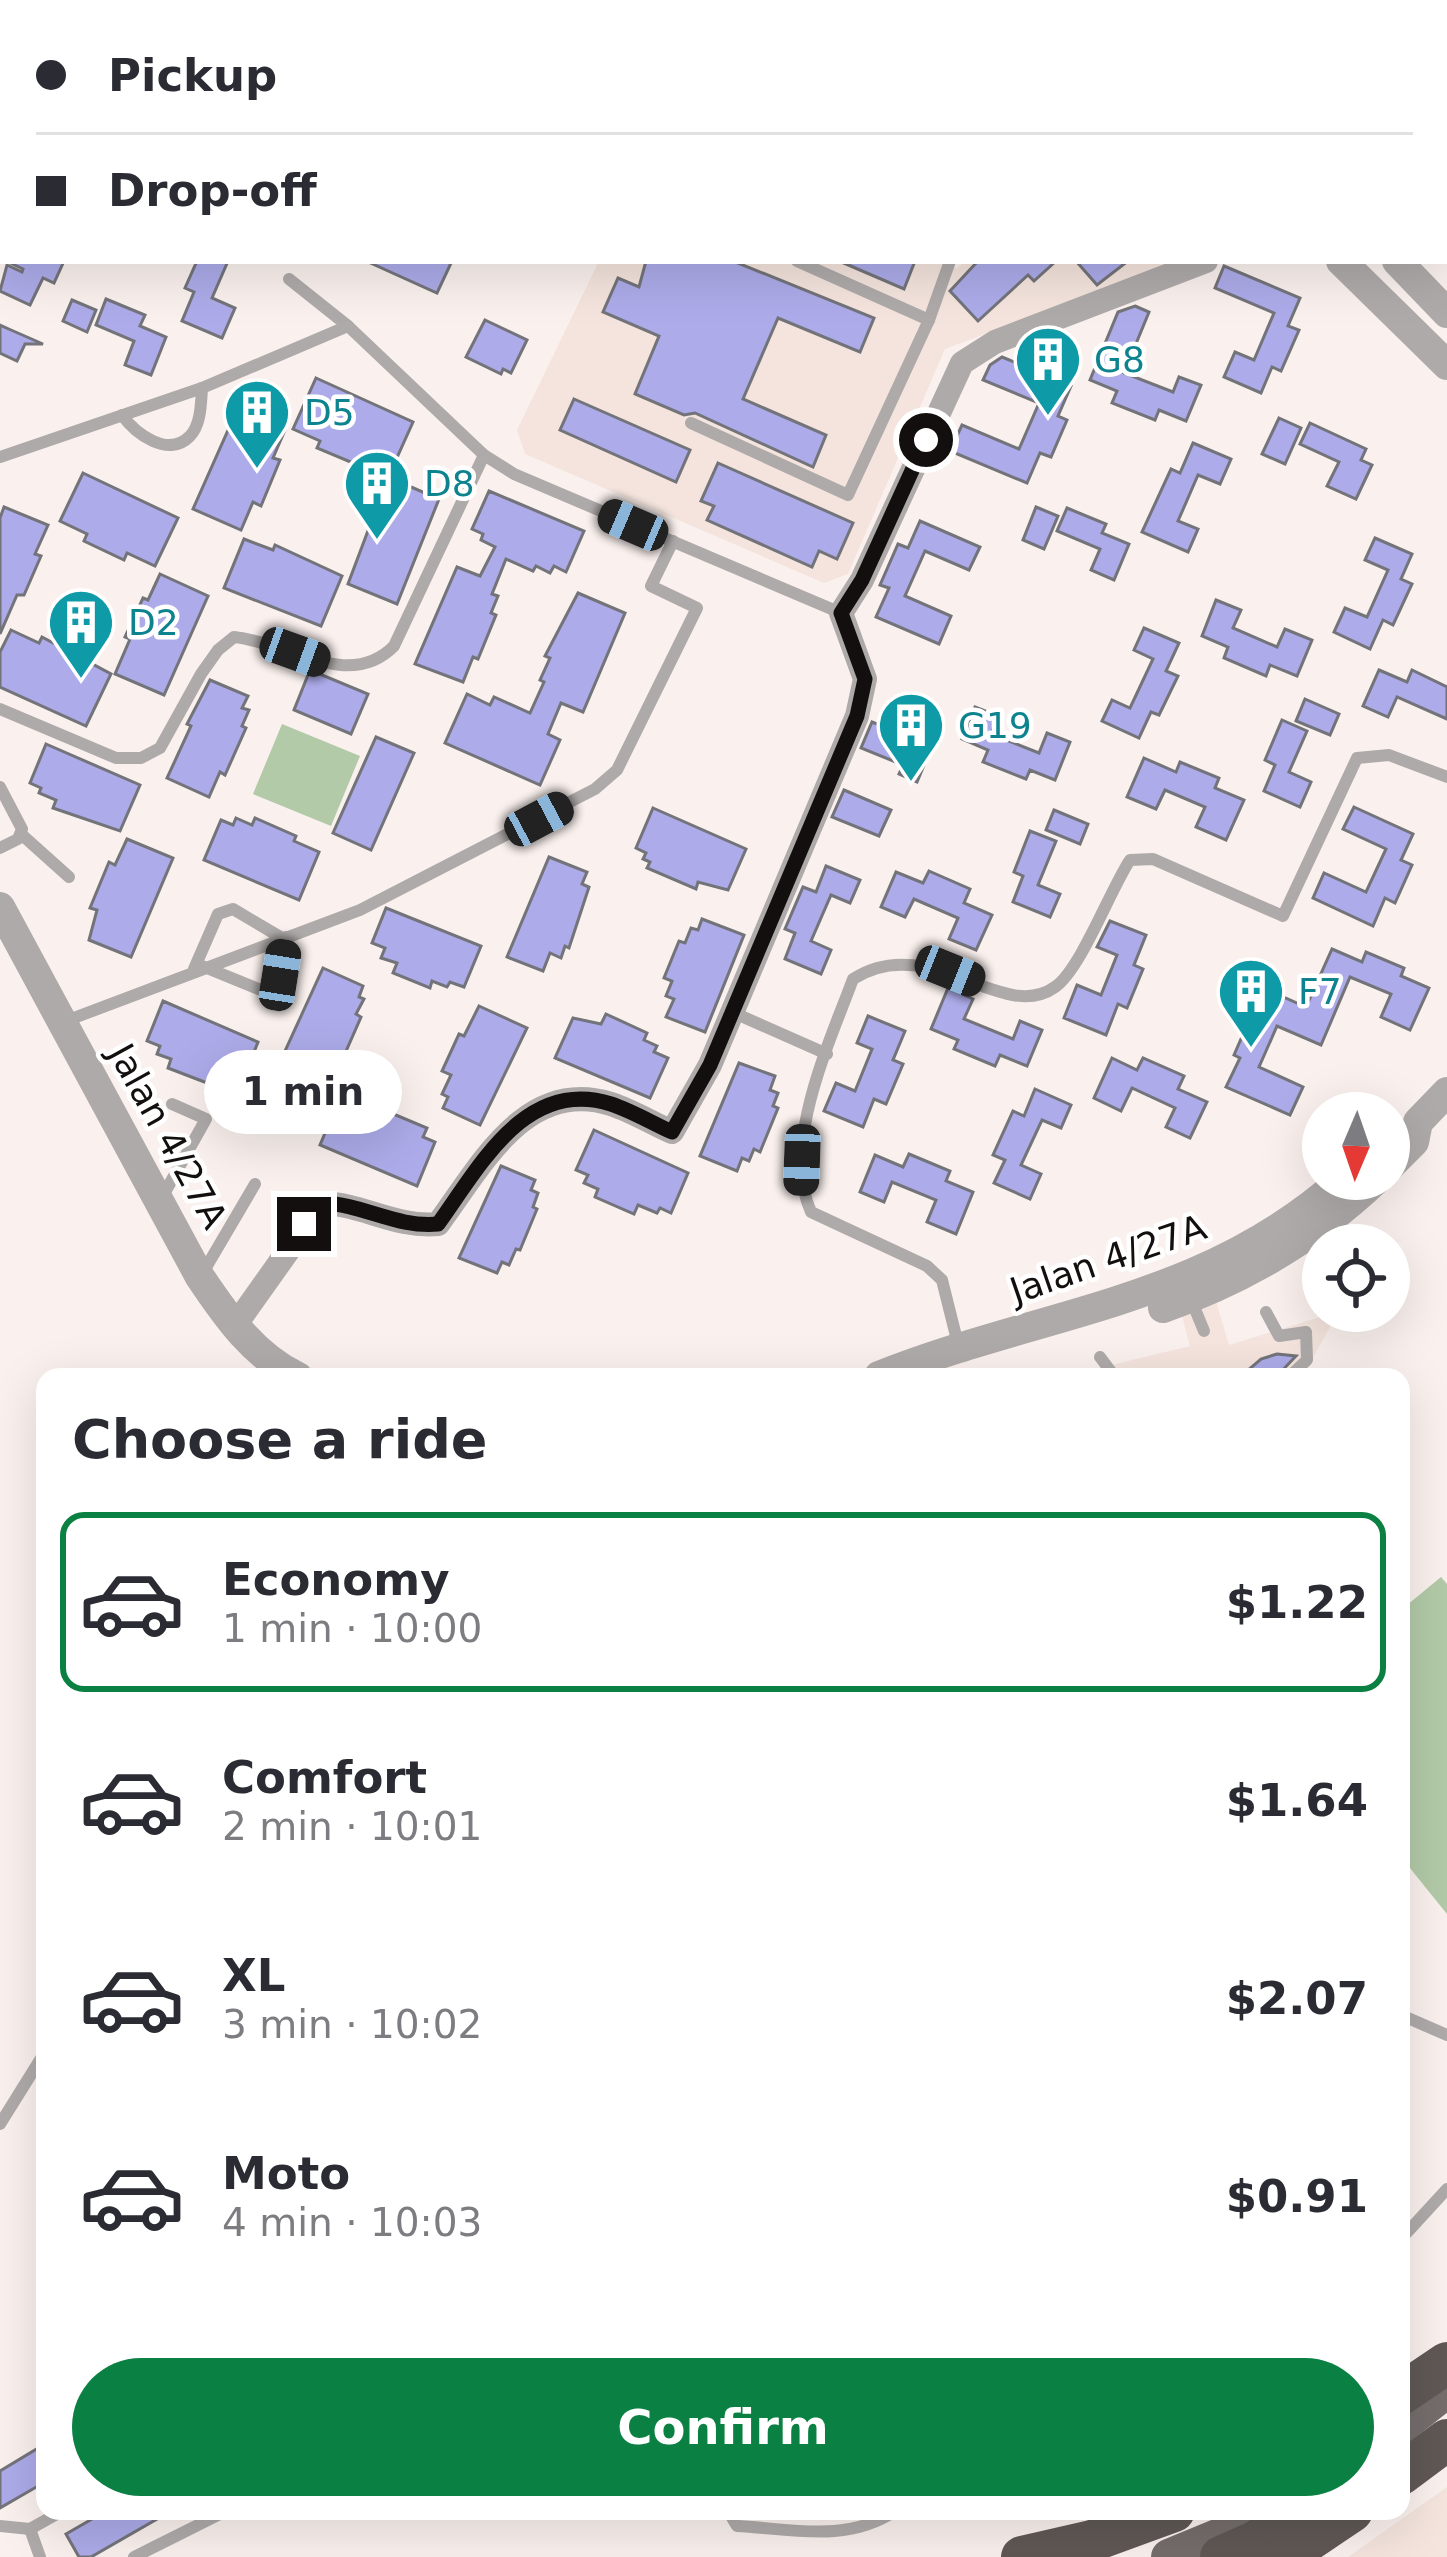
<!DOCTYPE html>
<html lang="en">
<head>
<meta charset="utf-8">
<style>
  :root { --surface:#fff; --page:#f2f2f3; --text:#2b2b33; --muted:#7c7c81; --line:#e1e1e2; --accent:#0b8043 }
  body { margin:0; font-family:"DejaVu Sans",sans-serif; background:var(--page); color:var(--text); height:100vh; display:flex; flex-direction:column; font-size:45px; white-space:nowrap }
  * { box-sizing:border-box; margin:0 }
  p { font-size:39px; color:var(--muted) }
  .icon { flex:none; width:66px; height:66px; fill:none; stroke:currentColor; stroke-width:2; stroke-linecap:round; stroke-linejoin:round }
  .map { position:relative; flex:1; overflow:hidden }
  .drawer { position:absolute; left:36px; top:1368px; width:1374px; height:1152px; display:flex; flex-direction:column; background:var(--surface); border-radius:24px; box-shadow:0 12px 48px #0002 }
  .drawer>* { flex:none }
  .guide { position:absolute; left:0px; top:0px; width:1449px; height:264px; box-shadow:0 12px 48px #0002; display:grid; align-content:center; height:264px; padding:0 36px; background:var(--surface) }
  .needle { width:78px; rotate:182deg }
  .buttons { position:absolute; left:1302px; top:1092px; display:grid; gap:24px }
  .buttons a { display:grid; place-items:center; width:108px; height:108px; border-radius:50%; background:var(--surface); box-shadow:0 12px 48px #0002; font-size:60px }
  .end { position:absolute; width:54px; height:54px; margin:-27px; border:15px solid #120f0e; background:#fff; box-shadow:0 0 0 6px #fff }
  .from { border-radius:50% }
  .bubble { position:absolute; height:84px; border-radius:42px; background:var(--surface); box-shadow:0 12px 48px #0002; font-size:39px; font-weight:600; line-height:84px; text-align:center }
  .car { position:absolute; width:36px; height:72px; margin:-36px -18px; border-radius:15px; box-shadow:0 0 9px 3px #0007; background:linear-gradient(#222 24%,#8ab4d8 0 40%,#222 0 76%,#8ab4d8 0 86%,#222 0) }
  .guide b { display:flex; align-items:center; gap:42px; height:114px; font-size:45px }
  .guide b+b { border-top:3px solid var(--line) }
  .guide i { width:30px; height:30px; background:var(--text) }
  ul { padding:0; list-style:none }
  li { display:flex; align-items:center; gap:36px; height:180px; margin:0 24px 18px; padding:0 12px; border:6px solid transparent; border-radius:24px }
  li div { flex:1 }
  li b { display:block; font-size:45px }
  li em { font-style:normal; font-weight:600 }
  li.active { border-color:var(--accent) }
  li>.icon { width:108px; height:108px; stroke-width:1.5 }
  h2 { padding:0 36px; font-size:54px; line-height:144px }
  .primary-button { display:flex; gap:24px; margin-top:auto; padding:24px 36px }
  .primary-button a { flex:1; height:138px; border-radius:72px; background:var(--accent); color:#fff; font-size:48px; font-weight:600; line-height:138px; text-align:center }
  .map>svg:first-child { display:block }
  .built { fill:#f4e4dd }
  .green { fill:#b2caa8 }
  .building { fill:#adabe9; stroke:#73737a; stroke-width:3 }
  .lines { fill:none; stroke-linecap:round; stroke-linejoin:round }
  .service { stroke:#aeaaa9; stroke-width:12 }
  .minor { stroke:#aeaaa9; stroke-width:24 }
  .tertiary { stroke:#aeaaa9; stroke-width:30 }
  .primary { stroke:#746d6b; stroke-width:36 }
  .motorway { stroke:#5f5855; stroke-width:42 }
  .route { stroke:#120f0e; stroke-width:15 }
  .labels { text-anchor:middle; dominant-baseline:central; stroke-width:9; stroke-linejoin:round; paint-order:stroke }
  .culture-label { font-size:36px; fill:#0d838f; stroke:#fff; text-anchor:start }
  .street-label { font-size:36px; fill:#120f0e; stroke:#fff }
</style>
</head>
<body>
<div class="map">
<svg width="1447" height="2557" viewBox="0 0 1447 2557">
  <rect width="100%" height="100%" fill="#faf1ee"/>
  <g class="built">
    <path d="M599,261H951L956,269L966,261H1181L945,349L848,574L824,583L525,454L517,430Z"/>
    <path d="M1216,1301L1229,1345L1317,1318L1327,1311H1339L1302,1377H1090L1078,1373L1190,1346L1182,1316Z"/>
    <path d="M1447,2487V2557H1348Z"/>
  </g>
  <g class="green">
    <path d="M726,0H1066L1069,3H724Z"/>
    <path d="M282,724L360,756L331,826L253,794Z"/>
    <path d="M1441,1577L1447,1584V1914L1401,1857V1610Z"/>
  </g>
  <g class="building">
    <path d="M6,261H64L54,283L43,278L30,305L0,291L7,265L22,272L23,269Z"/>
    <path d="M197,261H228L212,298L235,308L222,338L182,321L194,292L185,288Z"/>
    <path d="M366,261H452L437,293Z"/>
    <path d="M646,261H733L874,318L860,352L778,318L743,399L826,435L813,467L695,413L684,415L635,394L659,336L603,312L618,278L639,287Z"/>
    <path d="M839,261H915L904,289Z"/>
    <path d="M978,261H1056L1034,281L1028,275L978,321L950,291Z"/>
    <path d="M1076,261H1128L1097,285Z"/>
    <path d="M1224,266L1300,298L1288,326L1299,330L1281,371L1272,367L1261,393L1224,377L1235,352L1254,360L1274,313L1215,288Z"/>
    <path d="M106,299L145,315L140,326L166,337L151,375L125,365L134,341L96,325Z"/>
    <path d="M72,300L96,310L87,332L63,321Z"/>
    <path d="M1135,306L1149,312L1124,373L1173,392L1179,377L1201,385L1186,421L1159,410L1155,420L1112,403L1117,391L1090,380L1118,312Z"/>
    <path d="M485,320L527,340L511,373L503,369L501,374L466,357Z"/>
    <path d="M0,325L11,330L43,344H25L17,361L0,353Z"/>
    <path d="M1002,357L1071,386L1058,416L1067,420L1051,457L1040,453L1027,483L950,451L962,425L1019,449L1039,403L983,380L990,365Z"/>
    <path d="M316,378L413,422L390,473L362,461L360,466L317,448L320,441L293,429Z"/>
    <path d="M574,399L690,450L676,482L560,430Z"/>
    <path d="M237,410L285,430L273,458L280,460L261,506L253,502L241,530L193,509Z"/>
    <path d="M1279,418L1301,428L1285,464L1262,454Z"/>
    <path d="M1310,423L1366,449L1361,460L1372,465L1356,499L1327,486L1339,462L1300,444Z"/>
    <path d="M1193,443L1231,459L1220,484L1198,475L1178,521L1198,529L1188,552L1142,532L1171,469L1180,473Z"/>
    <path d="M718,463L853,523L837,559L819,551L812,567L707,520L714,506L701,501Z"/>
    <path d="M83,473L178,518L155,566L127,553L124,560L84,541L87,534L60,521Z"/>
    <path d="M395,480L439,499L397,604L348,584L378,504L384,507Z"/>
    <path d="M489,491L584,531L566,572L554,566L550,573L536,566L533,571L506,559L492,594L498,596L491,613L496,615L478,659L473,657L463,682L415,664L457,567L480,576L495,547L481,540L483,534L472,529Z"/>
    <path d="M4,507L48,525L35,554L41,556L24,595H17L0,634V518Z"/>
    <path d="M1036,507L1058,516L1044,549L1023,540Z"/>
    <path d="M1067,508L1106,524L1102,533L1129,544L1114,580L1091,570L1100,549L1057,531Z"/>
    <path d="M920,521L980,547L969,570L925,551L905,596L951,616L939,644L876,617L889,588L880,585L898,544L908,548Z"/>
    <path d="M1375,538L1412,554L1401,579L1412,584L1393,625L1383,620L1370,649L1334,632L1345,608L1367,617L1388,570L1365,560Z"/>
    <path d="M244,539L273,550L275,545L342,576L321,626L224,588Z"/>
    <path d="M160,574L208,596L164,695L115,674L130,639L125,637L143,598L148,600Z"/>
    <path d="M578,593L625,613L583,712L561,703L548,734L560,740L540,785L445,743L467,694L490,705L494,697L530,713L544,682L540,680L550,658L545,656Z"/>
    <path d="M1216,600L1241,610L1233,628L1277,647L1285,629L1312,640L1297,676L1270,665L1266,676L1224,658L1228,647L1202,636Z"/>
    <path d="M1144,628L1179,643L1166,671L1178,676L1159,715L1151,712L1139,738L1102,721L1112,700L1130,708L1153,659L1134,650Z"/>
    <path d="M11,630L39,643L42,637L111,674L86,726L0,687V652Z"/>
    <path d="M310,670L368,694L351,734L294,710Z"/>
    <path d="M1379,670L1407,682L1412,670L1447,687V719L1397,697L1388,717L1363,706Z"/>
    <path d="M210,680L248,696L242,708L249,710L242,726L246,728L225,775L220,772L209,797L167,778L191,726L187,724Z"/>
    <path d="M1305,699L1339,714L1330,735L1296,721Z"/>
    <path d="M975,707L998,716L991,734L1039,753L1047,733L1070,742L1055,780L1030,770L1026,779L983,762L988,750L962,739Z"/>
    <path d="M1282,720L1307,731L1289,772L1311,782L1300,807L1264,791L1275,765L1265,760Z"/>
    <path d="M872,722L932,746L917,782L899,774L903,765L861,748Z"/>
    <path d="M376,737L414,753L371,850L333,833Z"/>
    <path d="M46,744L140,785L120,831L53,808L56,800L39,793L41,788L30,783Z"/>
    <path d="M1144,758L1176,772L1180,762L1219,778L1215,788L1244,800L1226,840L1196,827L1205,807L1165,790L1156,809L1127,797Z"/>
    <path d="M844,790L891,810L879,836L832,817Z"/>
    <path d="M1354,807L1413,834L1401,860L1412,865L1395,903L1385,898L1373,926L1313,898L1324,873L1366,892L1386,849L1343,829Z"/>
    <path d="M653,808L746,849L728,890L698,882L696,889L647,868L650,862L643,859L646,853L636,848Z"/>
    <path d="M1054,810L1088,824L1080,844L1046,830Z"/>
    <path d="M236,818L252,825L255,818L296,836L294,841L319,852L299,900L204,860L221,820L233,825Z"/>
    <path d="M1030,831L1056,841L1038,885L1060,894L1050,917L1013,902L1023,876L1014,872Z"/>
    <path d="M127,839L173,858L131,957L89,940L97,910L90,908L109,862L115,865Z"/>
    <path d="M549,857L587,872L582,884L589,887L569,948L565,946L561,958L550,953L543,971L507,957Z"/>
    <path d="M826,866L860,880L850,903L831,895L811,941L831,950L821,974L785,959L795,933L785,929L803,887L816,892Z"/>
    <path d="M929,871L970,889L964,903L992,915L976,950L949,939L958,918L914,899L905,917L881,907L896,872L923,883Z"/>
    <path d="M386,908L481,946L464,987L450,982L447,987L432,981L430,988L393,973L397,963L381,958L385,948L372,943Z"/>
    <path d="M702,919L744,935L705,1032L666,1017L674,999L666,996L672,981L664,978L679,941L685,943L691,928L698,930Z"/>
    <path d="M1110,921L1146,935L1134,965L1143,969L1127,1008L1118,1004L1106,1035L1064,1018L1077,985L1101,995L1117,955L1097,947Z"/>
    <path d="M1332,949L1362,962L1366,952L1404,968L1401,976L1429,988L1410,1030L1381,1017L1391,994L1350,977L1321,1045L1277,1026L1259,1067L1303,1087L1290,1115L1226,1087L1240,1058L1234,1055L1251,1016L1259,1020L1272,992L1306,1007Z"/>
    <path d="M323,968L363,986L359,997L364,999L356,1014L361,1017L343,1058L336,1055L324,1082L280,1062Z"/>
    <path d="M948,988L973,999L964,1019L1013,1039L1020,1021L1042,1030L1027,1066L1000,1055L995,1066L954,1049L958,1040L931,1029Z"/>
    <path d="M163,1001L258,1042L241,1084L226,1079L224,1084L209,1078L207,1083L168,1068L171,1059L157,1054L160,1046L147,1041Z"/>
    <path d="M479,1006L527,1028L480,1125L443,1108L448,1097L442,1094L451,1075L442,1071L459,1034L464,1036Z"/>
    <path d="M606,1014L647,1033L644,1040L657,1046L654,1052L668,1058L650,1098L555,1058L573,1018L601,1024Z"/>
    <path d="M868,1016L905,1031L893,1060L903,1064L886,1104L874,1099L863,1127L824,1111L836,1083L855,1091L872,1049L857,1043Z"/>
    <path d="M1112,1058L1137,1070L1143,1058L1184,1076L1178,1089L1207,1102L1190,1138L1166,1127L1175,1108L1132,1088L1121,1111L1094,1098Z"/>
    <path d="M739,1063L775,1076L770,1090L778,1093L773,1106L778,1108L760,1152L754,1149L749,1161L742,1158L737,1171L700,1156Z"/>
    <path d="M1035,1089L1071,1105L1061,1128L1042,1120L1021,1165L1041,1174L1030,1199L994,1183L1005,1160L993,1155L1013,1111L1024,1116Z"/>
    <path d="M337,1105L354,1112L357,1106L369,1111L372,1105L427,1128L423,1137L435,1142L417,1186L320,1145Z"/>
    <path d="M594,1130L688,1173L671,1213L660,1208L657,1213L638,1205L634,1214L595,1197L598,1189L584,1183L588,1175L576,1170Z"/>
    <path d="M909,1154L950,1171L946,1181L973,1192L956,1234L927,1222L936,1200L892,1182L884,1202L860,1192L875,1155L903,1167Z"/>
    <path d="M501,1166L535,1180L531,1190L538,1193L533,1207L537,1209L520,1250L516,1249L509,1265L502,1262L497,1273L459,1258Z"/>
    <path d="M1277,1354L1296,1356L1276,1377H1240L1261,1359Z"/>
    <path d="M45,2444V2482L0,2508V2471Z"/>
    <path d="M106,2511H171L91,2557H79L66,2534Z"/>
  </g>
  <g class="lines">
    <g class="service">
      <path d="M981,3L984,0"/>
      <path d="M797,261L929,320L950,261"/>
      <path d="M289,279L348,326L484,455L514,474L841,613"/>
      <path d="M122,415C135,433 168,459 190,436C201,425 201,403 202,388"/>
      <path d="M691,423L848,495L929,320"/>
      <path d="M0,457L202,388L348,326"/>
      <path d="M0,709L116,758H141L160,748L201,674L218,650L234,637C287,642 349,692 394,646L484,455"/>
      <path d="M0,787L22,829L18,839L0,848"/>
      <path d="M21,834L69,877"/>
      <path d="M202,966L261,990L279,975L286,937"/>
      <path d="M194,969L218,914L233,909L282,938"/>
      <path d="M732,1012L827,1054"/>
      <path d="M63,1022L360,910L595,789L617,770L697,608L651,586L673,541"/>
      <path d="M160,1201L206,1119L172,1104"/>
      <path d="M201,1276L255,1184"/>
      <path d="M1190,1297L1204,1331"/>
      <path d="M1266,1312L1279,1336L1306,1332L1307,1360L1289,1377"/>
      <path d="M959,1348L942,1280L927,1266L811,1212C781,1145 829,1044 853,979C929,930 1002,1025 1055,987C1081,969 1110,890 1130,860L1153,859L1283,916L1357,758L1389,755L1447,777"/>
      <path d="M1100,1357L1115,1377"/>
      <path d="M1401,2015L1447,2035"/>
      <path d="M0,2124L45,2052"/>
      <path d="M1401,2239L1447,2189"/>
      <path d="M728,2511L737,2526C793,2529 847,2543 895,2511"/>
      <path d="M0,2526L30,2529L62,2511"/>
      <path d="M30,2529L40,2557"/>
      <path d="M134,2557L226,2511"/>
    </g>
    <g class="minor">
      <path d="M1217,3L1222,0"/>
      <path d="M1247,3L1248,0"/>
      <path d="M1387,3L1391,0"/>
      <path d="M1446,79L1447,78"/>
      <path d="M1446,215L1447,214"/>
      <path d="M234,1327L322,1203C363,1204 395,1228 438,1224C481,1166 526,1077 611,1104C632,1111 652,1123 672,1132L710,1065L857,716L865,679L841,613L862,580L962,363L995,342L1206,261"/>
    </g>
    <g class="tertiary">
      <path d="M1089,0L1091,3"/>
      <path d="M1144,0L1147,3"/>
      <path d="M1341,261L1447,365"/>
      <path d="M1397,261L1447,313"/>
      <path d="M0,907L200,1277C226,1316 254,1356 298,1377"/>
      <path d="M1389,1167L1414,1142L1418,1122L1447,1092"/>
      <path d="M1163,1308C1243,1280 1315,1238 1377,1179"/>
      <path d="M879,1376C1045,1310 1203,1304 1343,1179"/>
    </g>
    <g class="primary">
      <path d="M1401,2426L1447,2390"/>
      <path d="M1169,2557L1249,2524"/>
    </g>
    <g class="motorway">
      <path d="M1401,2394L1447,2363"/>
      <path d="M1401,2474L1447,2440"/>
      <path d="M1022,2557L1092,2541L1174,2511"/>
      <path d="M1221,2557L1255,2542L1303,2511"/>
      <path d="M1284,2557L1352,2511"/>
    </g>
  </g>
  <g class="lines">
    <path class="route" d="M304,1224L322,1203C363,1204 396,1228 438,1224C480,1166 526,1077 611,1104C632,1111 652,1123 672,1132L710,1065L857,716L865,679L841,613L862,580L926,440"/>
  </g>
  <defs>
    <symbol id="building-pin" viewBox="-11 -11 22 30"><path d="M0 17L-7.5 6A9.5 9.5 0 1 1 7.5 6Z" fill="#0f9aa8" stroke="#fff"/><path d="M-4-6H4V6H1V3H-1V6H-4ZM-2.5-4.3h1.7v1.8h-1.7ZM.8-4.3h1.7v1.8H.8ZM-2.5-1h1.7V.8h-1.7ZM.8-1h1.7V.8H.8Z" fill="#fff"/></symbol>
  </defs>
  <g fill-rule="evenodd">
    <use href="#building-pin" x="1010" y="321" width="76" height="104"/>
    <use href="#building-pin" x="219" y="374" width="76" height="104"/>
    <use href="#building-pin" x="339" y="445" width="76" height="104"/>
    <use href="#building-pin" x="43" y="584" width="76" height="104"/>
    <use href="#building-pin" x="873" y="687" width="76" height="104"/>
    <use href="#building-pin" x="1213" y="953" width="76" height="104"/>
  </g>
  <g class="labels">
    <g class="culture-label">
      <text x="1094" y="359">G8</text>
      <text x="304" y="412">D5</text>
      <text x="424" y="483">D8</text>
      <text x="128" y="622">D2</text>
      <text x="958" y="725">G19</text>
      <text x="1298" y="991">F7</text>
    </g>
    <g class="street-label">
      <text transform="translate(168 1136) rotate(61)">Jalan 4/27A</text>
      <text transform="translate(1108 1259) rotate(-19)">Jalan 4/27A</text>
    </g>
  </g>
</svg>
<div class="buttons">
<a><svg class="needle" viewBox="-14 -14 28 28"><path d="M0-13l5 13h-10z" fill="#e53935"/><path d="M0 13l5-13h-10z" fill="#7c7c81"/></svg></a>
<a><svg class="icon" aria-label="locate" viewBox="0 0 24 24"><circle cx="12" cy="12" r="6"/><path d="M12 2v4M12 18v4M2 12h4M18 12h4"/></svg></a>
</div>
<i class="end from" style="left:926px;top:440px"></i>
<i class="end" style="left:304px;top:1224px"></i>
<div class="bubble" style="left:204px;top:1050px;width:198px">1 min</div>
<i class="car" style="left:633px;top:525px;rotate:293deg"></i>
<i class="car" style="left:295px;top:652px;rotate:110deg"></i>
<i class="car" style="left:539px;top:819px;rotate:62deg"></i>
<i class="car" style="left:950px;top:971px;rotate:112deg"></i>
<i class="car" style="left:280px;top:975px;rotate:9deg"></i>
<i class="car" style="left:802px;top:1160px;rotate:182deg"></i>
<div class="guide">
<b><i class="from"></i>Pickup</b>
<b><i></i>Drop-off</b>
</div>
<section class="drawer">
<h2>Choose a ride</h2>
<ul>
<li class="active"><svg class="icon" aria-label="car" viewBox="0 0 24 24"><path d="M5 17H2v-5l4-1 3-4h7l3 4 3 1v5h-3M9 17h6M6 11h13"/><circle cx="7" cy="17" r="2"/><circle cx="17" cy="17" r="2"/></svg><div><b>Economy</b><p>1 min · 10:00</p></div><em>$1.22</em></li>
<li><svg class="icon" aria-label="car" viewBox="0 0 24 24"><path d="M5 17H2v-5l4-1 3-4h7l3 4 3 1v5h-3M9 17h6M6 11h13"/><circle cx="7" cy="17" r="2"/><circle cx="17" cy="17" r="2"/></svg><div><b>Comfort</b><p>2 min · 10:01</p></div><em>$1.64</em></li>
<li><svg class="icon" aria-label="car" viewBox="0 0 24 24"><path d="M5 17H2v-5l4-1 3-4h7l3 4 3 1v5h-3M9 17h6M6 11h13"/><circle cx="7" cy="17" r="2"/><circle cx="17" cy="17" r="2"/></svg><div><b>XL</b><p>3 min · 10:02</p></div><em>$2.07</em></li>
<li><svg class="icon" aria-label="car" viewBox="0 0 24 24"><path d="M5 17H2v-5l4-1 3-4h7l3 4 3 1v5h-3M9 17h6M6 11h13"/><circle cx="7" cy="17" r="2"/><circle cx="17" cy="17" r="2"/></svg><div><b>Moto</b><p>4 min · 10:03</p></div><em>$0.91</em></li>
</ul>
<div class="primary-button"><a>Confirm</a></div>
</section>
</div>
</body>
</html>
